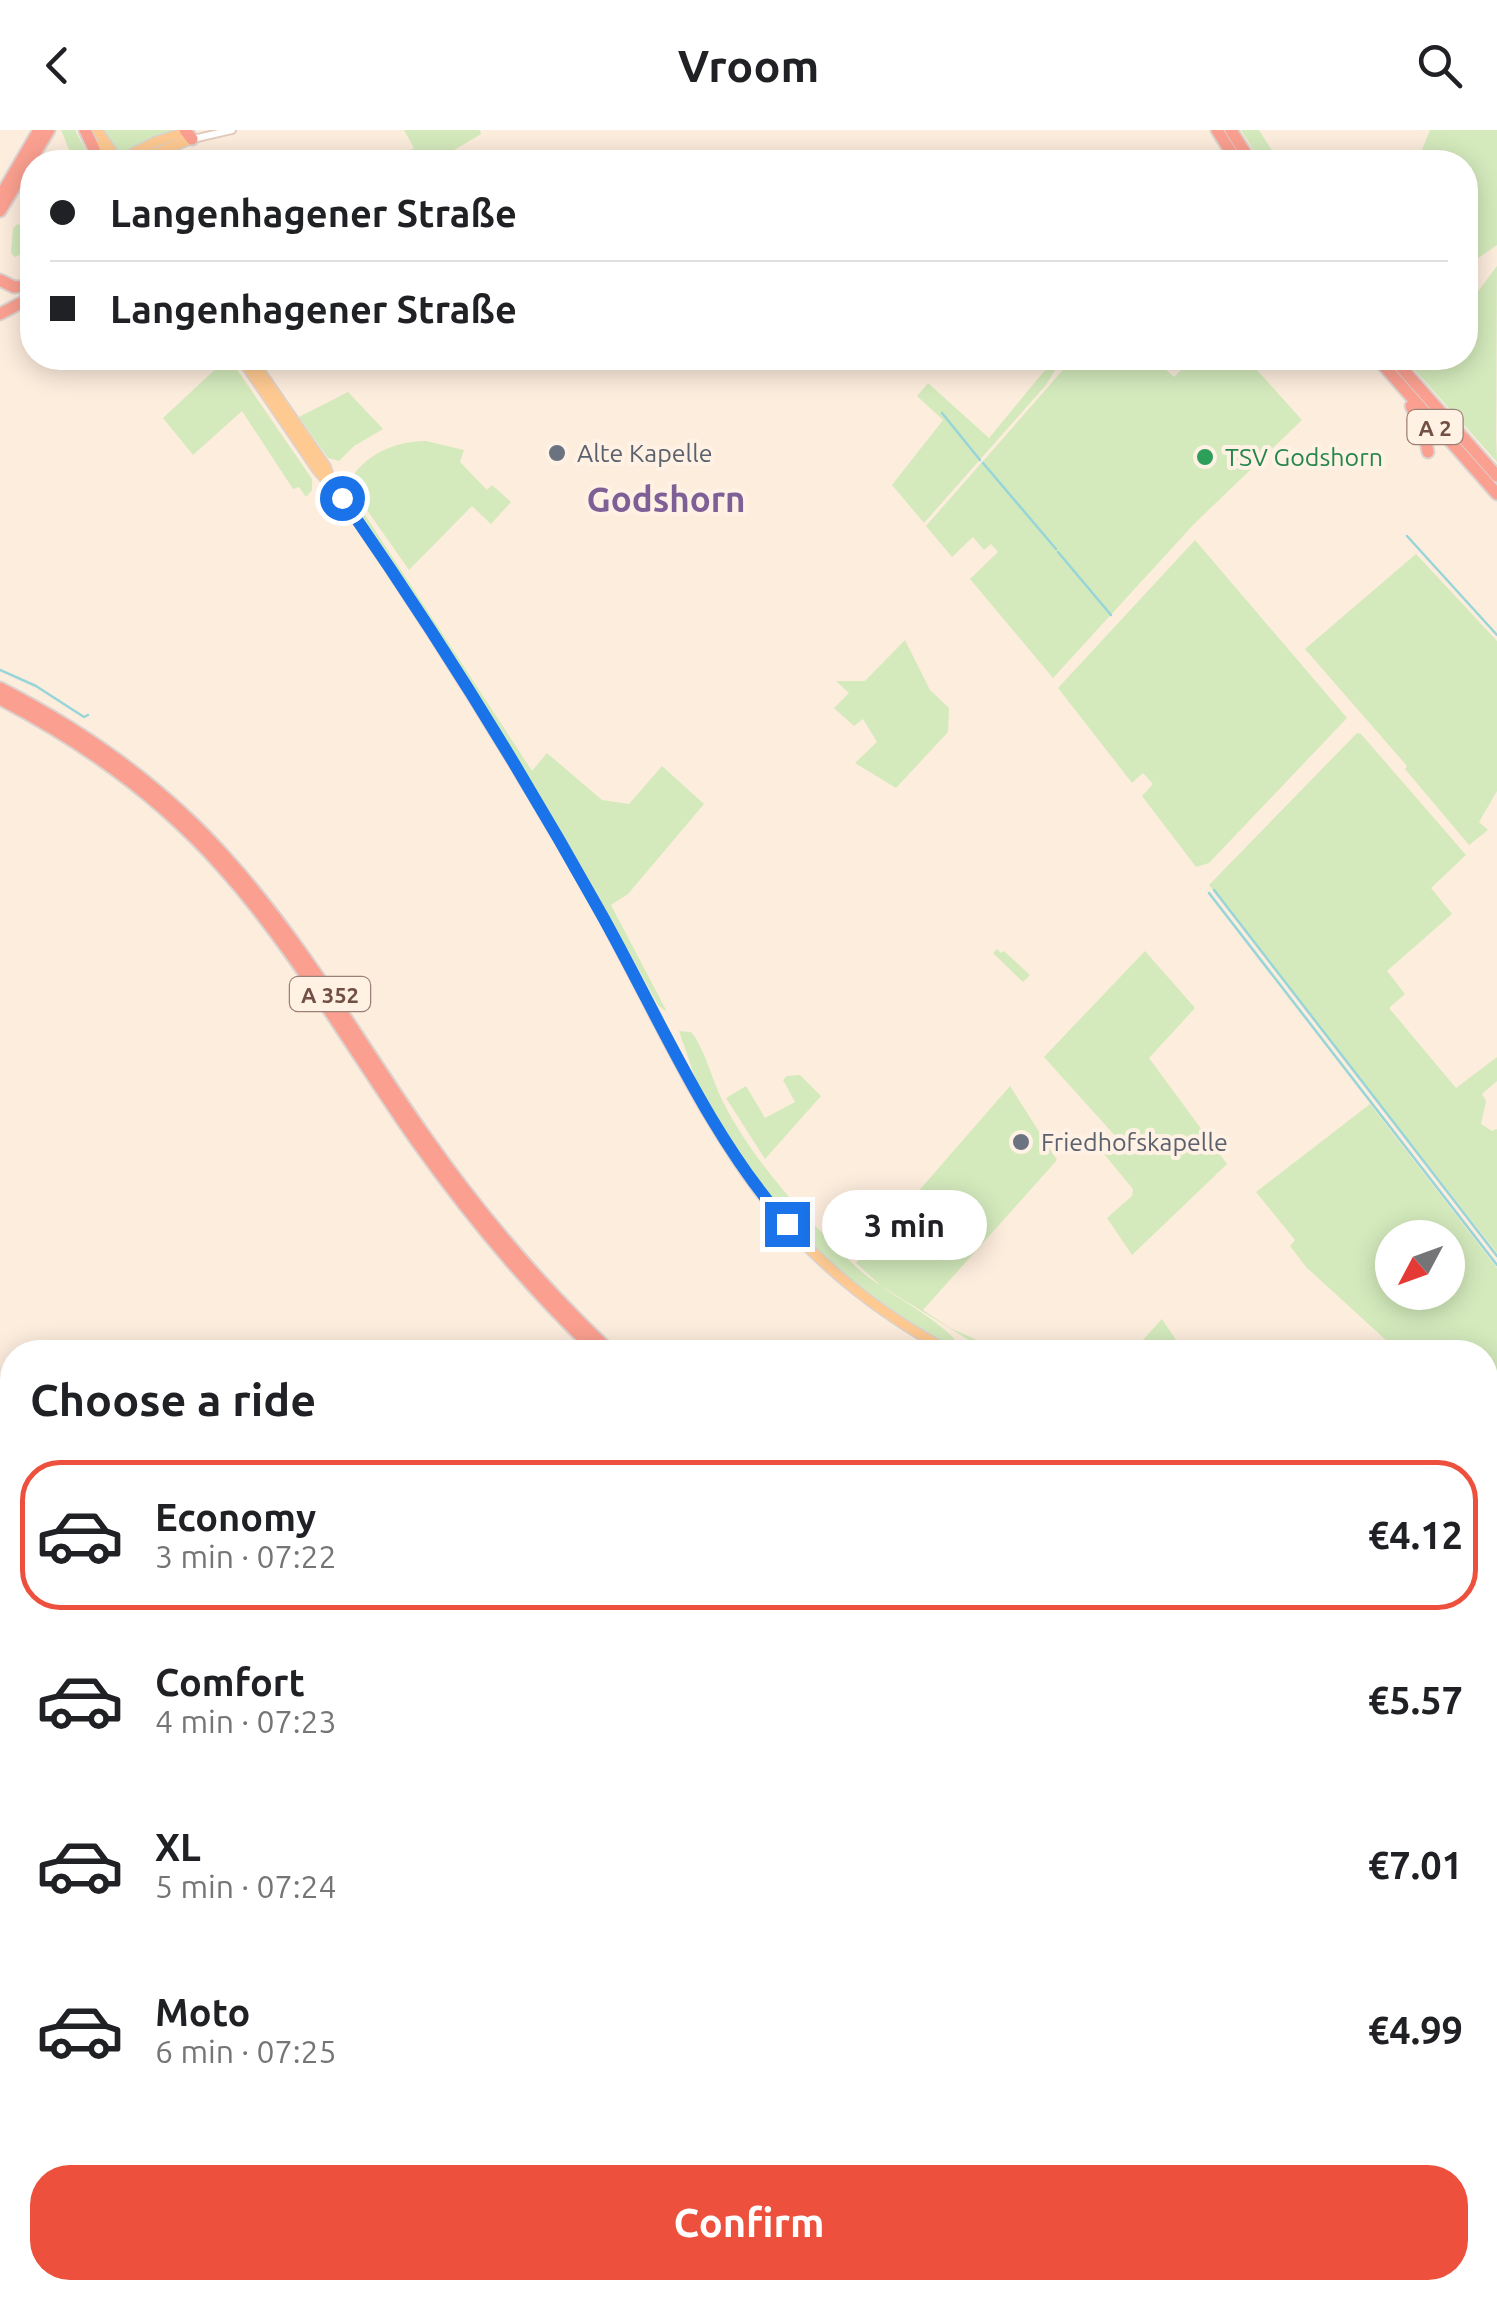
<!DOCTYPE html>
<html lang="en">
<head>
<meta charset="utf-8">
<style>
  :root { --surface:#fff; --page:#f2f2f2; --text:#202124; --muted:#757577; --line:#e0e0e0; --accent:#ed503c }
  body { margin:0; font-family:Ubuntu,sans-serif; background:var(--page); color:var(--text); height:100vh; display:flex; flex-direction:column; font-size:38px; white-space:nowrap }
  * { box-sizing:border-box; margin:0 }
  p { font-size:32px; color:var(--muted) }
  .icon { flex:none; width:55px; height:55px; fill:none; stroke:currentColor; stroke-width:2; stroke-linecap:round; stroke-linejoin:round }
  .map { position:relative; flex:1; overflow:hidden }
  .panel { position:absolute; left:0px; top:1210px; width:1498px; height:960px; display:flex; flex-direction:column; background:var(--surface); border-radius:40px 40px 0 0; box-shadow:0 5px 25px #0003 }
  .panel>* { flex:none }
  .hud { position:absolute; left:20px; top:20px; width:1458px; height:220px; border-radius:40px; box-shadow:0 5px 25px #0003; display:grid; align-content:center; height:220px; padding:0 30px; background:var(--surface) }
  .needle { width:65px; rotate:229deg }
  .buttons { position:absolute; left:1375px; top:1090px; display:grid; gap:20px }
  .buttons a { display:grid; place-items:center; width:90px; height:90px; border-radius:50%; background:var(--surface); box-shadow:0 5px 25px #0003; font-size:50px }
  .end { position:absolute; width:45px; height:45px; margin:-22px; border:12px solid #1a73e8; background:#fff; box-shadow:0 0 0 5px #fff }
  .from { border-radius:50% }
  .bubble { position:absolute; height:70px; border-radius:35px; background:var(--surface); box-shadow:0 5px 25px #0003; font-size:32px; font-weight:700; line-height:70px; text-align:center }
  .hud b { display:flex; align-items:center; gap:35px; height:95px; font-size:38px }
  .hud b+b { border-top:2px solid var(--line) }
  .hud i { width:25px; height:25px; background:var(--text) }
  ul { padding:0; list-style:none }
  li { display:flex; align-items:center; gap:30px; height:150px; margin:0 20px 15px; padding:0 10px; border:5px solid transparent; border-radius:40px }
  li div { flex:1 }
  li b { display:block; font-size:38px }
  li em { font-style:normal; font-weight:700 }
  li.active { border-color:var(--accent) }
  li>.icon { width:90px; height:90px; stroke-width:1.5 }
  h2 { padding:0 30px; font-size:45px; line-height:120px }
  .action { display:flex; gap:20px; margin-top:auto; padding:20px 30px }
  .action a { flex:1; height:115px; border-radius:40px; background:var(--accent); color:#fff; font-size:40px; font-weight:700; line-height:115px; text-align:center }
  header { display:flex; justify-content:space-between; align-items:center; height:130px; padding:0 30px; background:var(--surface); font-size:45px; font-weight:700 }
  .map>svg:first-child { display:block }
  .green { fill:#d4eabc; fill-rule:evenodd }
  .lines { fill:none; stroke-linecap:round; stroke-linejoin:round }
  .stream { stroke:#97d5d8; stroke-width:2.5 }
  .taxiway { stroke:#d6c5d1; stroke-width:14 }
  .runway { stroke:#d6c5d1; stroke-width:32 }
  .minor-casing { stroke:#e3cabc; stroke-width:10 }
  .major-casing { stroke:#dbd2cf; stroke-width:12 }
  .highway-casing { stroke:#dbd2cf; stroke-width:15 }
  .minor { stroke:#fff; stroke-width:6 }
  .major { stroke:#ffca92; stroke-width:9 }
  .highway { stroke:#fba090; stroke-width:11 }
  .route { stroke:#1a73e8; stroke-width:12 }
  .worship-dot { fill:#6b7280; stroke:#fff1e4; stroke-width:4 }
  .leisure-dot { fill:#2e9e5b; stroke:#fff1e4; stroke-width:4 }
  .labels { text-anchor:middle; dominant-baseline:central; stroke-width:8; stroke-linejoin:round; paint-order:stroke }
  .shield { fill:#fff1e4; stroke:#9d8075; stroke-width:2.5 }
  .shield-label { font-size:22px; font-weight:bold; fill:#735045 }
  .worship-label { font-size:25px; fill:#5b616d; stroke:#fff1e4; text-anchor:start }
  .leisure-label { font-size:25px; fill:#27864d; stroke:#fff1e4; text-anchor:start }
  .district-label { font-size:35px; font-weight:bold; fill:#7e6097; stroke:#fff1e4 }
</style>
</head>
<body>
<header><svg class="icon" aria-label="back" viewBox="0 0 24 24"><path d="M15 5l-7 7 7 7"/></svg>Vroom<svg class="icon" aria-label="search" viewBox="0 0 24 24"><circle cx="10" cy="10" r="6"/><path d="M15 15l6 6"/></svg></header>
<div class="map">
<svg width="1497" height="2170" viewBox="0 0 1497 2170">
  <rect width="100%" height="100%" fill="#fdeddd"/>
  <g class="green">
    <path d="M61,0H75L92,32H74Z"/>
    <path d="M102,0H175L124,23L116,20Z"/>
    <path d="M404,0H480L481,4L434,32H391L414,18Z"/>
    <path d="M1241,0H1259L1279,32H1261Z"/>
    <path d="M1430,0H1497V115L1465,137V32H1417Z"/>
    <path d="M18,94L32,102V119L15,127L11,123L13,98Z"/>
    <path d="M1497,136L1496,309L1497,332L1404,228H1465V179Z"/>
    <path d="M219,228H229L312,349V360L306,367L299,357L293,359L242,281L193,325L163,288L222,233Z"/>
    <path d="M1051,228H1153L1174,247L1184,237L1179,228H1246L1302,290L1195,393L1053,548L970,449L998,422L991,414L984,420L973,407L952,427L926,396L1062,241Z"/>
    <path d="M1050,234L1055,240L1046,255L924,393L892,355L943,290L917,266L928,253L989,308Z"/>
    <path d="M348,262L383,299L354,316L339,331L328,328L299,287Z"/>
    <path d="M426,311L464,320L460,332L487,360L492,355L511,372L491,394L472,376L409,440L348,353C364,325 394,311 426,311Z"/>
    <path d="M352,365L532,641L547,623L602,670L629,674L662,636L704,674L628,764L611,775L667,882L658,875C564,700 459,532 349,366Z"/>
    <path d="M1195,410L1347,588L1209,733L1196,737L1142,666L1153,654L1143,643L1132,653L1058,558Z"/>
    <path d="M1416,424L1497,511V661L1479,692L1488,700L1469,715L1405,639L1407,636L1305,519Z"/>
    <path d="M905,510L930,560L949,578L948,602L896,658L855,633L877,612L863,589L854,596L834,578L849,563L836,551H865Z"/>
    <path d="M1357,603L1361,604L1466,725L1431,758L1452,784L1387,841L1405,864L1389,878L1456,958L1497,927V951L1482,964L1486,971L1481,994L1492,1001L1497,999V1123L1209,755Z"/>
    <path d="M997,819L1001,823L1004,821L1030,845L1023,852L993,823Z"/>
    <path d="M1145,821L1195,878L1149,928L1227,1034L1132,1125L1107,1088L1132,1066L1133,1059L1104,1024L1118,1009L1044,927Z"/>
    <path d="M679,901L691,902L695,907C707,927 712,949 722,970C754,1033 802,1083 851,1132C881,1163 946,1189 964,1222L937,1212L891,1185L803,1110L749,1043L699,959Z"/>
    <path d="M800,945L821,966L765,1029L726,968L746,956L765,988L795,972L783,950L787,946Z"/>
    <path d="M1010,956L1057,1030L923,1180L950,1198L979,1211L977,1215L881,1156L856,1133Z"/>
    <path d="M1370,974L1497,1138V1262L1485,1267V1222H1399L1306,1137L1290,1116L1295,1110L1256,1062ZM1392,1108H1448V1162H1392Z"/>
    <path d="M1162,1189L1184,1222H1132Z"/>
    <path d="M1497,1267V1309L1485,1302V1272Z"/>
    <path d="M0,1473L12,1489V1530L0,1540Z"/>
    <path d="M12,1536V1637L0,1621V1546Z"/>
    <path d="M0,1675L12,1691V1848L6,1853L0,1852Z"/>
    <path d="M1485,1688L1497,1705V1738L1485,1722Z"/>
    <path d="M1485,1728L1497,1744V1782L1485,1791Z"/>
    <path d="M0,1880L12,1897V1951L0,1935Z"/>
    <path d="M1497,1964V2031L1485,2054V1973Z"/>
    <path d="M174,2158H220L230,2170H184Z"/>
    <path d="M242,2158H382L392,2170H252Z"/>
    <path d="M425,2158H542L552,2170H435Z"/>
    <path d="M562,2158H599L613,2170H571Z"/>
    <path d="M1228,2158H1329L1320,2170H1238Z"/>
  </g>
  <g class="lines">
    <g class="stream">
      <path d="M942,283L980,330"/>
      <path d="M983,333L1056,419"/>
      <path d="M1407,406L1497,505"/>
      <path d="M1058,422L1111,485"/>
      <path d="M0,540L36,556L84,587L88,585"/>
      <path d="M1214,760L1497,1126"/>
      <path d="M1209,763L1497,1135"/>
      <path d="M0,1465L12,1480"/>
      <path d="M569,2158L583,2170"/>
    </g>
    <g class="taxiway">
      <path d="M0,1866L12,1881"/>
      <path d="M0,1991L12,1981"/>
      <path d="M0,2094L12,2096"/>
      <path d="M74,2158L84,2170"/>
      <path d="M232,2158L242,2170"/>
    </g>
    <g class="runway">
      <path d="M0,1648L12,1664"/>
      <path d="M404,2158L414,2170"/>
    </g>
    <defs>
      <path id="minor" d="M193,9L232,0"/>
      <g id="major">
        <path d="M97,0L119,32"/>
        <path d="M97,15L108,32"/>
        <path d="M116,32L155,12L186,2"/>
        <path d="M132,32L192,9"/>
        <path d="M241,228L318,341L342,368C428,493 508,621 584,753C639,849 683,954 747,1045C800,1120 870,1179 951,1222"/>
        <path d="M251,228L326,337L330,350"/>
        <path d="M1485,1675L1497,1693"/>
      </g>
      <g id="highway">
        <path d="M85,0L100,32"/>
        <path d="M185,0L192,9"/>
        <path d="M1217,0L1237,32"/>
        <path d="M1231,0L1251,32"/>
        <path d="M0,67L39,0"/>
        <path d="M0,81L49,0"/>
        <path d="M0,150L14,157L32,156"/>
        <path d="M0,184L32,167"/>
        <path d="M1377,228L1497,364"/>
        <path d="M1393,228L1497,346"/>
        <path d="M1411,276L1424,303L1428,322"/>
        <path d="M0,558C86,602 165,658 229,731C304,815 359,912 423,1003C478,1082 541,1156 611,1222"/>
        <path d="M0,569C83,612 160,667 222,737C297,821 351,918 415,1009C469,1085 529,1158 597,1222"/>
        <path d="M1485,1628L1497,1629"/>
        <path d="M1485,1638L1497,1639"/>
      </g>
    </defs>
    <use href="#minor" class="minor-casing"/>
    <use href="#major" class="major-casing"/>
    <use href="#highway" class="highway-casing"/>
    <use href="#minor" class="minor"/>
    <use href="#major" class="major"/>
    <use href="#highway" class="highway"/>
  </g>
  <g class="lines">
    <path class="route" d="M342,368C436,503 523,643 603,787C661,891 708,1004 787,1094"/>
  </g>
  <g class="worship-dot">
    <circle cx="557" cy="323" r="10"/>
    <circle cx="1021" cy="1012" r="10"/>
  </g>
  <circle class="leisure-dot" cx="1205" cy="327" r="10"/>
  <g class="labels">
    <g class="shield">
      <rect x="1407.5" y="280" width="55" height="34" rx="8"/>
      <rect x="290" y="847" width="80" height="34" rx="8"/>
    </g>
    <g class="shield-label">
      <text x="1435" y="297">A 2</text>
      <text x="330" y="864">A 352</text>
    </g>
    <g class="worship-label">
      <text x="577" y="323">Alte Kapelle</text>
      <text x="1041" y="1012">Friedhofskapelle</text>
    </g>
    <g class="leisure-label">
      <text x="1225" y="327">TSV Godshorn</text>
    </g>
    <g class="district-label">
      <text x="666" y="369">Godshorn</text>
    </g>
  </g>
</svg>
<div class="buttons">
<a><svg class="needle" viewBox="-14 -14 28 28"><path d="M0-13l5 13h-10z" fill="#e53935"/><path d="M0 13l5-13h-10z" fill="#757577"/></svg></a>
</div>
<i class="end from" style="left:342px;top:368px"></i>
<i class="end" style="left:787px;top:1094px"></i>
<div class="bubble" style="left:822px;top:1060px;width:165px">3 min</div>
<div class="hud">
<b><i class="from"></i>Langenhagener Straße</b>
<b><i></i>Langenhagener Straße</b>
</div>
<section class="panel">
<h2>Choose a ride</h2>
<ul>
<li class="active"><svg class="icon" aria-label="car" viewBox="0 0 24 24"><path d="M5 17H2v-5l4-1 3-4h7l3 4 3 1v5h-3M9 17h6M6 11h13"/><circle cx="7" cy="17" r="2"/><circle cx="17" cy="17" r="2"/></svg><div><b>Economy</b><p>3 min · 07:22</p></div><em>€4.12</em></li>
<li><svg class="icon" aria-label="car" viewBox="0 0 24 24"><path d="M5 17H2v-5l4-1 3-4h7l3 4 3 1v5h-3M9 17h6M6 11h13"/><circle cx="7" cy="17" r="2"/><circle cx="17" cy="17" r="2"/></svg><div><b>Comfort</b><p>4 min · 07:23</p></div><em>€5.57</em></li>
<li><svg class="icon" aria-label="car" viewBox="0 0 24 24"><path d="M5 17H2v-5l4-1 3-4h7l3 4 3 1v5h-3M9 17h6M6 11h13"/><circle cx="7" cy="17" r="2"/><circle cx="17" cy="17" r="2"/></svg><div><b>XL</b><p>5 min · 07:24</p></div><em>€7.01</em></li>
<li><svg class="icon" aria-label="car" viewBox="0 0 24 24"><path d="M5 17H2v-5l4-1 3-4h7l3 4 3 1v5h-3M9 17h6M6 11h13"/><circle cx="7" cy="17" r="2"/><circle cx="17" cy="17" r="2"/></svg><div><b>Moto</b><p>6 min · 07:25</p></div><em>€4.99</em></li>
</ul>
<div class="action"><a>Confirm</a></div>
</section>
</div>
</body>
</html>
